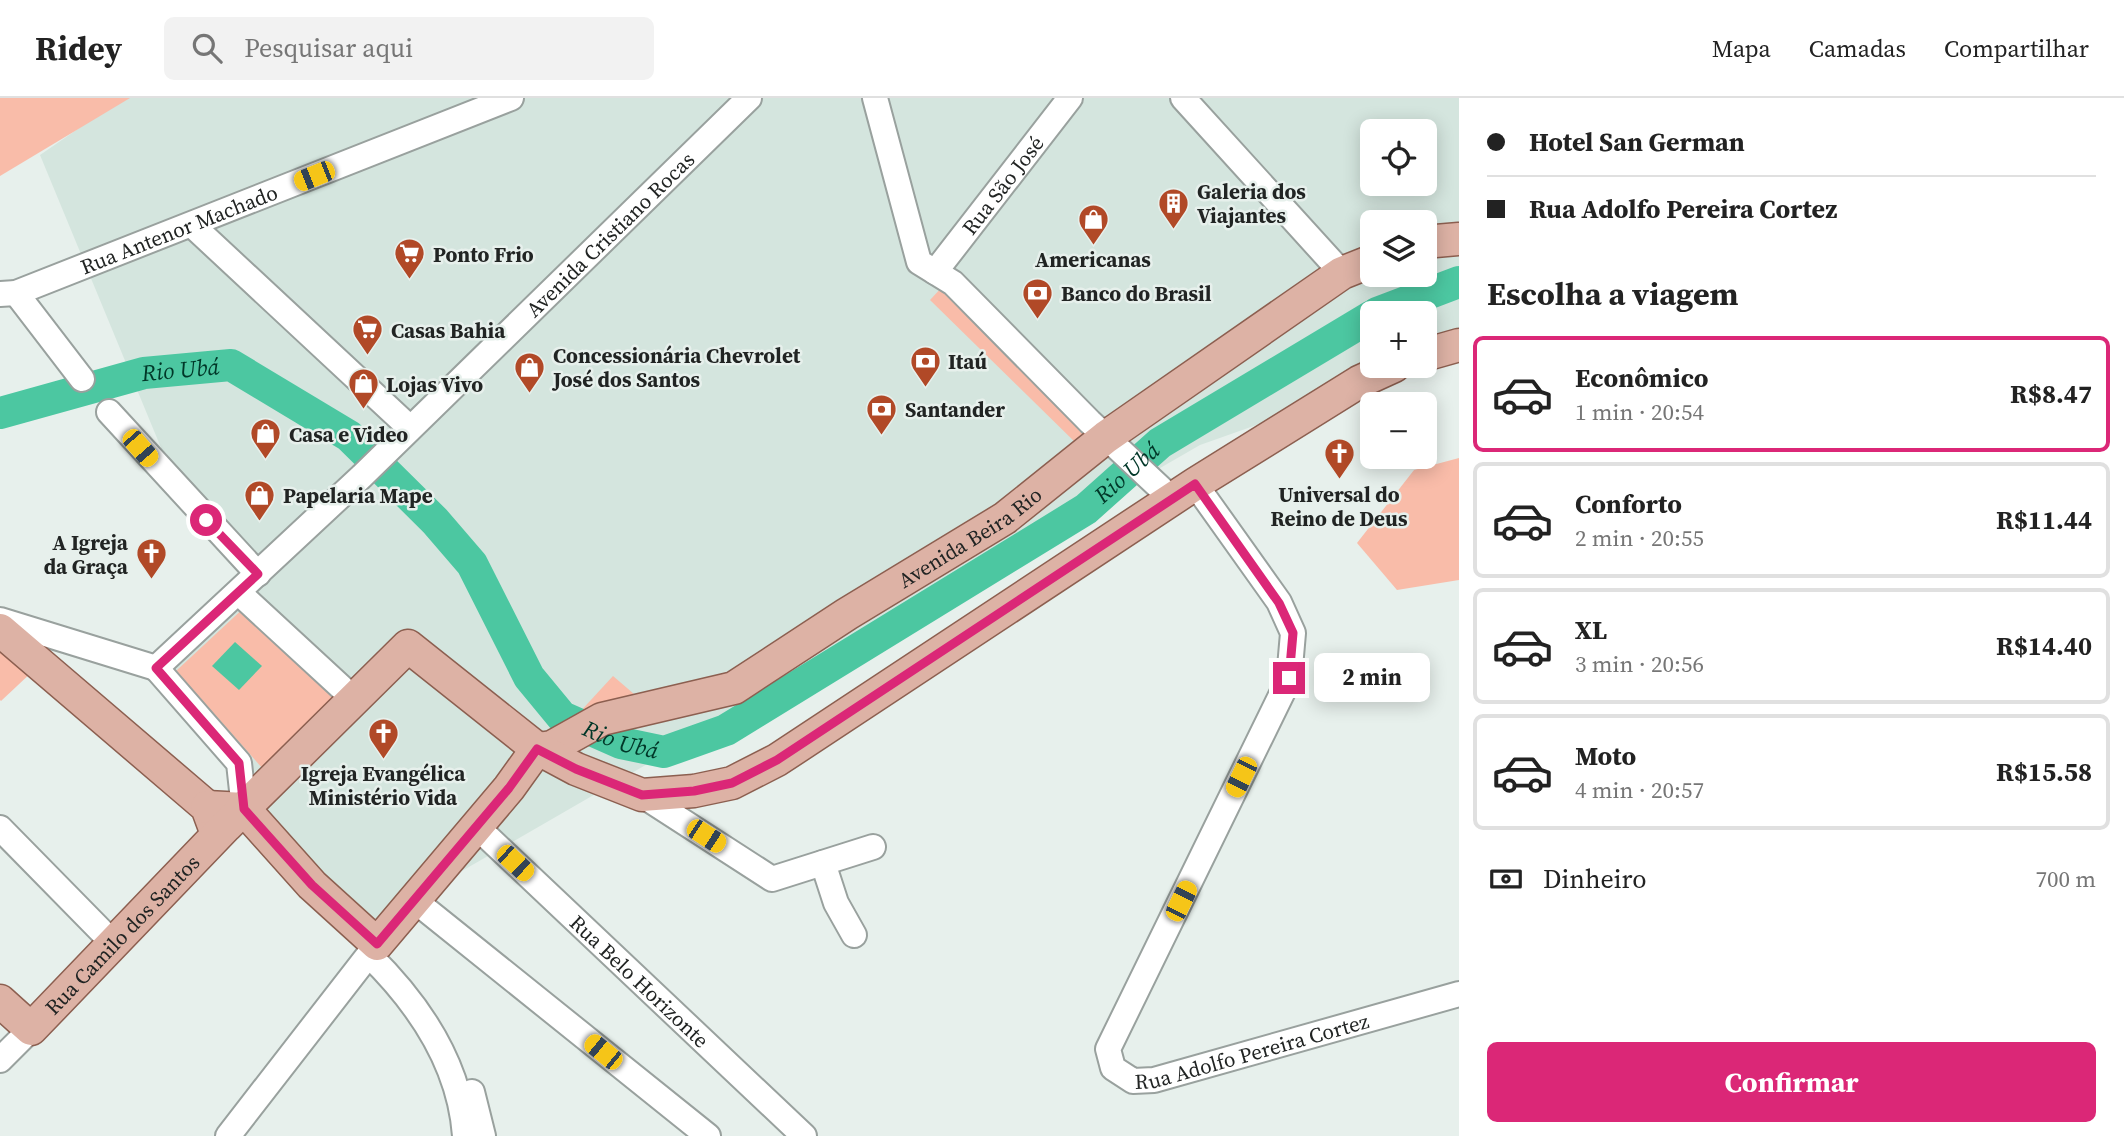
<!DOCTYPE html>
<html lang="pt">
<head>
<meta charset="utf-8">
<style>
  :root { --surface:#fff; --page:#f2f2f2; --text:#222; --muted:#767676; --line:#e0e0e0; --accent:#db2777 }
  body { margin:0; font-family:"Source Serif 4",serif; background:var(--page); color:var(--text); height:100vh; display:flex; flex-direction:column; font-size:26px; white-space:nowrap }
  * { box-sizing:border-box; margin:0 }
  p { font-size:23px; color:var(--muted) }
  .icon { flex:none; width:38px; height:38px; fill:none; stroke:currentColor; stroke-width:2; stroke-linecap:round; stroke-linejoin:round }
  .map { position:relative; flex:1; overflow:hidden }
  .drawer { display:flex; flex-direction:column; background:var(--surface); width:665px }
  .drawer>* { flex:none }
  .hud { display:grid; align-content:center; height:154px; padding:0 28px; background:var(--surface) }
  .tools { position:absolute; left:1360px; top:21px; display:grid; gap:14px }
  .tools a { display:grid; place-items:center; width:77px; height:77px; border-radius:10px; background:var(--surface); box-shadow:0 4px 18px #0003; font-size:35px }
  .end { position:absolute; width:32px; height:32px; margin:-16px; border:9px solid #db2777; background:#fff; box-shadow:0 0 0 4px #fff }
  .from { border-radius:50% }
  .bubble { position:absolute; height:49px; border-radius:10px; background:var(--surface); box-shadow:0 4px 18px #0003; font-size:23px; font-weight:700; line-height:49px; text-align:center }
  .car { position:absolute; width:21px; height:42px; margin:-21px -10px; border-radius:9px; box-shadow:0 0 5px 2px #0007; background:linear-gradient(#f5c518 24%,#345 0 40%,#f5c518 0 76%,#345 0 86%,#f5c518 0) }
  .hud b { display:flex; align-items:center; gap:24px; height:66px; font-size:26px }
  .hud b+b { border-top:2px solid var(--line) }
  .hud i { width:18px; height:18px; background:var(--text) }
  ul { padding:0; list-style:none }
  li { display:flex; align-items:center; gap:21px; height:116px; margin:0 14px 10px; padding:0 14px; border:4px solid var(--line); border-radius:10px }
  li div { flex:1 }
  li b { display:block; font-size:26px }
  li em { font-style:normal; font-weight:700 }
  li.active { border-color:var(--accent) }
  li>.icon { width:63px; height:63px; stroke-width:1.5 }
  h2 { padding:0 28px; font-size:32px; line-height:84px }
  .pay { display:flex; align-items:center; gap:18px; height:77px; padding:0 28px; font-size:26px }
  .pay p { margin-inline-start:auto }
  .button { display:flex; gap:14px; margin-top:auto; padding:14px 28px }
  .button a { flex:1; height:80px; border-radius:10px; background:var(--accent); color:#fff; font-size:28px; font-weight:700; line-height:80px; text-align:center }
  header { display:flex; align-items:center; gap:42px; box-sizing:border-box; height:98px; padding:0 35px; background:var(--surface); border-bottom:2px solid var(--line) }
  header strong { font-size:33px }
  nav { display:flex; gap:38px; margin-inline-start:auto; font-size:24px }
  .search { width:490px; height:63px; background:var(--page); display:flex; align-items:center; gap:18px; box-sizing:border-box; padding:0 24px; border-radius:10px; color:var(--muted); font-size:26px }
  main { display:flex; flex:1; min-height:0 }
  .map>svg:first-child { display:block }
  .built { fill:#d4e5de; fill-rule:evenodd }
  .green { fill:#f9bca9 }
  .water { fill:#4cc7a1 }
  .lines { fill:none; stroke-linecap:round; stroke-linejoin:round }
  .river { stroke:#4cc7a1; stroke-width:32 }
  .minor-casing { stroke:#99a19e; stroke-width:28 }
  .major-casing { stroke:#8c5f50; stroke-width:35 }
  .minor { stroke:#fff; stroke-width:24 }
  .major { stroke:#ddb2a5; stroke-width:32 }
  .route { stroke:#db2777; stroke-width:9 }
  .labels { text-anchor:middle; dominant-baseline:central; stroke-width:5; stroke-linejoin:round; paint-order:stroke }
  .street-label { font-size:21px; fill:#212423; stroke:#e7f0ec }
  .poi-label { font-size:21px; font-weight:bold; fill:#212423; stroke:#e7f0ec; text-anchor:start }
  .water-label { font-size:23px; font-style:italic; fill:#003728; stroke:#e7f0ec }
</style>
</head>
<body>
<header>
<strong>Ridey</strong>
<div class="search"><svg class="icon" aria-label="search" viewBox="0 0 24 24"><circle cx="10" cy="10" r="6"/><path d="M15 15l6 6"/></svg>Pesquisar aqui</div>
<nav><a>Mapa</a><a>Camadas</a><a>Compartilhar</a></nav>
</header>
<main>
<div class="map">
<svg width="1459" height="1038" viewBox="0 0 1459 1038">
  <rect width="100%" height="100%" fill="#e7f0ec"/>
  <path class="built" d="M123,0H1459V255L1425,267L1424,215H1372V268H1424L1200,347L377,822L252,712L247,671L158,557L252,465L176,386L40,57ZM1372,33H1424V86H1372ZM1372,124H1424V177H1372Z"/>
  <g class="green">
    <path d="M0,0H130L0,78Z"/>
    <path d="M943,188L1093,335L1080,349L930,202Z"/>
    <path d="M1459,360V482L1397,492L1357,445L1414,372Z"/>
    <path d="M247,507L345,601L271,680L176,573Z"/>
    <path d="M0,547L33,573L1,603L0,602Z"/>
    <path d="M613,578L641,602L586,619L578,616Z"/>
  </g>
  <path class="water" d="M235,544L262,568L239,592L212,568Z"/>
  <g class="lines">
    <g class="river">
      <path d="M1377,215L1459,184"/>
      <path id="s1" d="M0,315L144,275L231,267L349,338L435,423L472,466L529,579L562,619L621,645L664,654L726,632L1086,411L1160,345L1372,218"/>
    </g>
    <defs>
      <g id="minor">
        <path d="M875,0L919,164L953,185L1090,324L1172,401"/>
        <path d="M1183,0L1342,175"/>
        <path d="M192,127L410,330"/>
        <path id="s2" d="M935,174L1070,0"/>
        <path d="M16,195L82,281"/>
        <path id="s3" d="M0,196L16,195L511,0"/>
        <path d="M109,314L258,476"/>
        <path id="s4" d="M1195,386L1279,504L1293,535L1289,581L1108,951L1113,970L1133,983L1154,982L1459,896"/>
        <path d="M239,495L354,601"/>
        <path d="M0,522L156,570"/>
        <path id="s5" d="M156,570L362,378L749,0"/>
        <path d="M156,570L239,665L244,711"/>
        <path d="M642,697L772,781L873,749"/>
        <path id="s6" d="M477,729L804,1038"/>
        <path d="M0,730L113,845"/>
        <path d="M823,765L836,805L854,837"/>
        <path d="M414,802L708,1038"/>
        <path d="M369,857C419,906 460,967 465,1038"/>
        <path d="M0,962L31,931"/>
        <path d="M472,994L483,1038"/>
        <path d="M228,1038L377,846"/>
      </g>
      <g id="major">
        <path d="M1424,144L1459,141"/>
        <path d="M1424,257L1459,247"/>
        <path d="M0,532L207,709L214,728"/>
        <path id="s7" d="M537,651L552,649L602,621L734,590L847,516L1005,420L1106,339L1342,175L1372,163"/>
        <path d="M207,709L244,711L312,787L377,846L509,690L537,651"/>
        <path id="s8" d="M0,903L31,931L226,728L408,548L535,649L576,671L642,697L694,693L732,685L777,662L1195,386L1359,284L1394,268"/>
      </g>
    </defs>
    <use href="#minor" class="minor-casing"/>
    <use href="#major" class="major-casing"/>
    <use href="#minor" class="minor"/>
    <use href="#major" class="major"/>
  </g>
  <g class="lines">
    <path class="route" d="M206,422L258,476L156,570L239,665L244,711L312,787L377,846L509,690L537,651L576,671L642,697L694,693L732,685L777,662L1195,386L1279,505L1293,535L1289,580"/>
  </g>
  <defs>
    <symbol id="building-pin" viewBox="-11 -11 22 30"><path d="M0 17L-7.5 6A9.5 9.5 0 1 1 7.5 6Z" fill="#b14927" stroke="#e7f0ec"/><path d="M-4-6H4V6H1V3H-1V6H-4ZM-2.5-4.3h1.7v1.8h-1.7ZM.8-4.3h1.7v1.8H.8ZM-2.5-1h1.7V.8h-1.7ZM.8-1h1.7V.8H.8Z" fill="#fff"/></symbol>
    <symbol id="shop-pin" viewBox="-11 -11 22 30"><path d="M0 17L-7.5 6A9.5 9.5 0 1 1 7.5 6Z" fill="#b14927" stroke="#e7f0ec"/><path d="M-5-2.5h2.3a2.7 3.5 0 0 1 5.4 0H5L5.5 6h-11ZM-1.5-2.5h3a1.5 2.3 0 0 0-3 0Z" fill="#fff"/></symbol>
    <symbol id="supermarket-pin" viewBox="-11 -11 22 30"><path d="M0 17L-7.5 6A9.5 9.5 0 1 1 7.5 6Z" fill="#b14927" stroke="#e7f0ec"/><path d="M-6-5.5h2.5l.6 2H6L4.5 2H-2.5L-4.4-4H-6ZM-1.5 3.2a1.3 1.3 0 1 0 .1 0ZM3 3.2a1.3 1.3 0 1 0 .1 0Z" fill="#fff"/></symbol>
    <symbol id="bank-pin" viewBox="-11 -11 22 30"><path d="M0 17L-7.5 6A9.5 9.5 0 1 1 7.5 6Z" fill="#b14927" stroke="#e7f0ec"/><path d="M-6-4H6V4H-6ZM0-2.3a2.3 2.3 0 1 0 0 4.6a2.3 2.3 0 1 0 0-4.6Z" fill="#fff"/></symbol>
    <symbol id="church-pin" viewBox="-11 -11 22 30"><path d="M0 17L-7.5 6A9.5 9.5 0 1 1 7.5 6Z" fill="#b14927" stroke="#e7f0ec"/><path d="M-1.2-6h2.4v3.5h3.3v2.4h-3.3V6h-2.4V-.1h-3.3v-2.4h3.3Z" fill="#fff"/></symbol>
  </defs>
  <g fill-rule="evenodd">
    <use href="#building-pin" x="1156" y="88" width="35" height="47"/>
    <use href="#shop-pin" x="1076" y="104" width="35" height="47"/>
    <use href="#supermarket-pin" x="392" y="138" width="35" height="47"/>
    <use href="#bank-pin" x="1020" y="178" width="35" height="47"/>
    <use href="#supermarket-pin" x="350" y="214" width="35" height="47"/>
    <use href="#bank-pin" x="908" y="246" width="35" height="47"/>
    <use href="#shop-pin" x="512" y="252" width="35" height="47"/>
    <use href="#shop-pin" x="346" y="268" width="35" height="47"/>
    <use href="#bank-pin" x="864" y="294" width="35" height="47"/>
    <use href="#shop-pin" x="248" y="318" width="35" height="47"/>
    <use href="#church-pin" x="1322" y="338" width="35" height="47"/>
    <use href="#shop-pin" x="242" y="380" width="35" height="47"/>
    <use href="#church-pin" x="134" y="438" width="35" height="47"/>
    <use href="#church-pin" x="366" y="618" width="35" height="47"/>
  </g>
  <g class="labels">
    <g class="street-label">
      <text stroke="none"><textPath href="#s2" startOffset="110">Rua São José</textPath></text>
      <text stroke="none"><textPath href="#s3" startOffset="191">Rua Antenor Machado</textPath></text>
      <text stroke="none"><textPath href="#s5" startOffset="628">Avenida Cristiano Rocas</textPath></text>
      <text stroke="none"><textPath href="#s7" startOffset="488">Avenida Beira Rio</textPath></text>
      <text stroke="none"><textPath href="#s8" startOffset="173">Rua Camilo dos Santos</textPath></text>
      <text stroke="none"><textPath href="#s6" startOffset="224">Rua Belo Horizonte</textPath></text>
      <text stroke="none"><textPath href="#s4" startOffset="803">Rua Adolfo Pereira Cortez</textPath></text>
    </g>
    <g class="poi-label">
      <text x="1197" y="93">Galeria dos<tspan x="1197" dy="24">Viajantes</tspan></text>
      <text x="433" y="156">Ponto Frio</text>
      <text x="1093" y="161" text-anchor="middle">Americanas</text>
      <text x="1061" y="195">Banco do Brasil</text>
      <text x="391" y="232">Casas Bahia</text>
      <text x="553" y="257">Concessionária Chevrolet<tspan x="553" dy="24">José dos Santos</tspan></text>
      <text x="948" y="263">Itaú</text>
      <text x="386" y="286">Lojas Vivo</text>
      <text x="905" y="311">Santander</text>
      <text x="289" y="336">Casa e Video</text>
      <text x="1339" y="396" text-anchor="middle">Universal do<tspan x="1339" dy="24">Reino de Deus</tspan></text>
      <text x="283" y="397">Papelaria Mape</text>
      <text x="128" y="444" text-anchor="end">A Igreja<tspan x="128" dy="24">da Graça</tspan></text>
      <text x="383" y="675" text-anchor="middle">Igreja Evangélica<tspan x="383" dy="24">Ministério Vida</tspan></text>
    </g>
    <g class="water-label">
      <text stroke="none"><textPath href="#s1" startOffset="186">Rio Ubá</textPath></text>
      <text stroke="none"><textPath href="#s1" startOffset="1382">Rio Ubá</textPath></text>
      <text stroke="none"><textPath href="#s1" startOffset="794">Rio Ubá</textPath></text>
    </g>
  </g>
</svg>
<div class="tools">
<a><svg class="icon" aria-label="locate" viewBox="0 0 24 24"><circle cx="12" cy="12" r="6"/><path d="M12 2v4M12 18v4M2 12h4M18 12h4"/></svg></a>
<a><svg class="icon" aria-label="layers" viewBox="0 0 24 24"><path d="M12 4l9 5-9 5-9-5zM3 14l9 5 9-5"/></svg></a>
<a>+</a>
<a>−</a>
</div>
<i class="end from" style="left:206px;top:422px"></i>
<i class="end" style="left:1289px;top:580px"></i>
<div class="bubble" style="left:1314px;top:555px;width:116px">2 min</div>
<i class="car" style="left:314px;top:78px;rotate:248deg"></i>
<i class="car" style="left:140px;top:350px;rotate:139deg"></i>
<i class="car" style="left:1241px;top:679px;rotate:206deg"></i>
<i class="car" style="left:706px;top:738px;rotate:123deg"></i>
<i class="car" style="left:515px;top:765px;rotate:133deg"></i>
<i class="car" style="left:1181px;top:803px;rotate:26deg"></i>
<i class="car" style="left:603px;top:954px;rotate:309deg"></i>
</div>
<section class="drawer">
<div class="hud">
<b><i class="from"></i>Hotel San German</b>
<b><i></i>Rua Adolfo Pereira Cortez</b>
</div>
<h2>Escolha a viagem</h2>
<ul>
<li class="active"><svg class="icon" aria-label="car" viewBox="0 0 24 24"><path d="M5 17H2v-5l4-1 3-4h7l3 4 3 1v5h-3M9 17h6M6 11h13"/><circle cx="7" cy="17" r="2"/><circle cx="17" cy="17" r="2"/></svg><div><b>Econômico</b><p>1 min · 20:54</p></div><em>R$8.47</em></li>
<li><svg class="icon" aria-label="car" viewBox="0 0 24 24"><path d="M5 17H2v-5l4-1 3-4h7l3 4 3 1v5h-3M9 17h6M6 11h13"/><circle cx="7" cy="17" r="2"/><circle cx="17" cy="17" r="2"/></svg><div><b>Conforto</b><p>2 min · 20:55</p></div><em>R$11.44</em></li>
<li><svg class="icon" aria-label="car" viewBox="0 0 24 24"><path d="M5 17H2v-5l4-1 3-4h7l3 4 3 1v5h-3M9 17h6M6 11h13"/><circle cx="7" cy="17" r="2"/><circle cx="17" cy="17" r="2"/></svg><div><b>XL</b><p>3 min · 20:56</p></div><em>R$14.40</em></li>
<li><svg class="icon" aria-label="car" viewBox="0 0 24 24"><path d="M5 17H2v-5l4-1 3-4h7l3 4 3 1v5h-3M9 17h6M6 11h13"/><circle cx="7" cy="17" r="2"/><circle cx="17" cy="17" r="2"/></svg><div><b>Moto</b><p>4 min · 20:57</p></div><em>R$15.58</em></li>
</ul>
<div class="pay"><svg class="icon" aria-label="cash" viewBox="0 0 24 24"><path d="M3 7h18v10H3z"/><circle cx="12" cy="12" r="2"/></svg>Dinheiro<p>700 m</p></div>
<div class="button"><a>Confirmar</a></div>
</section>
</main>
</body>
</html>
